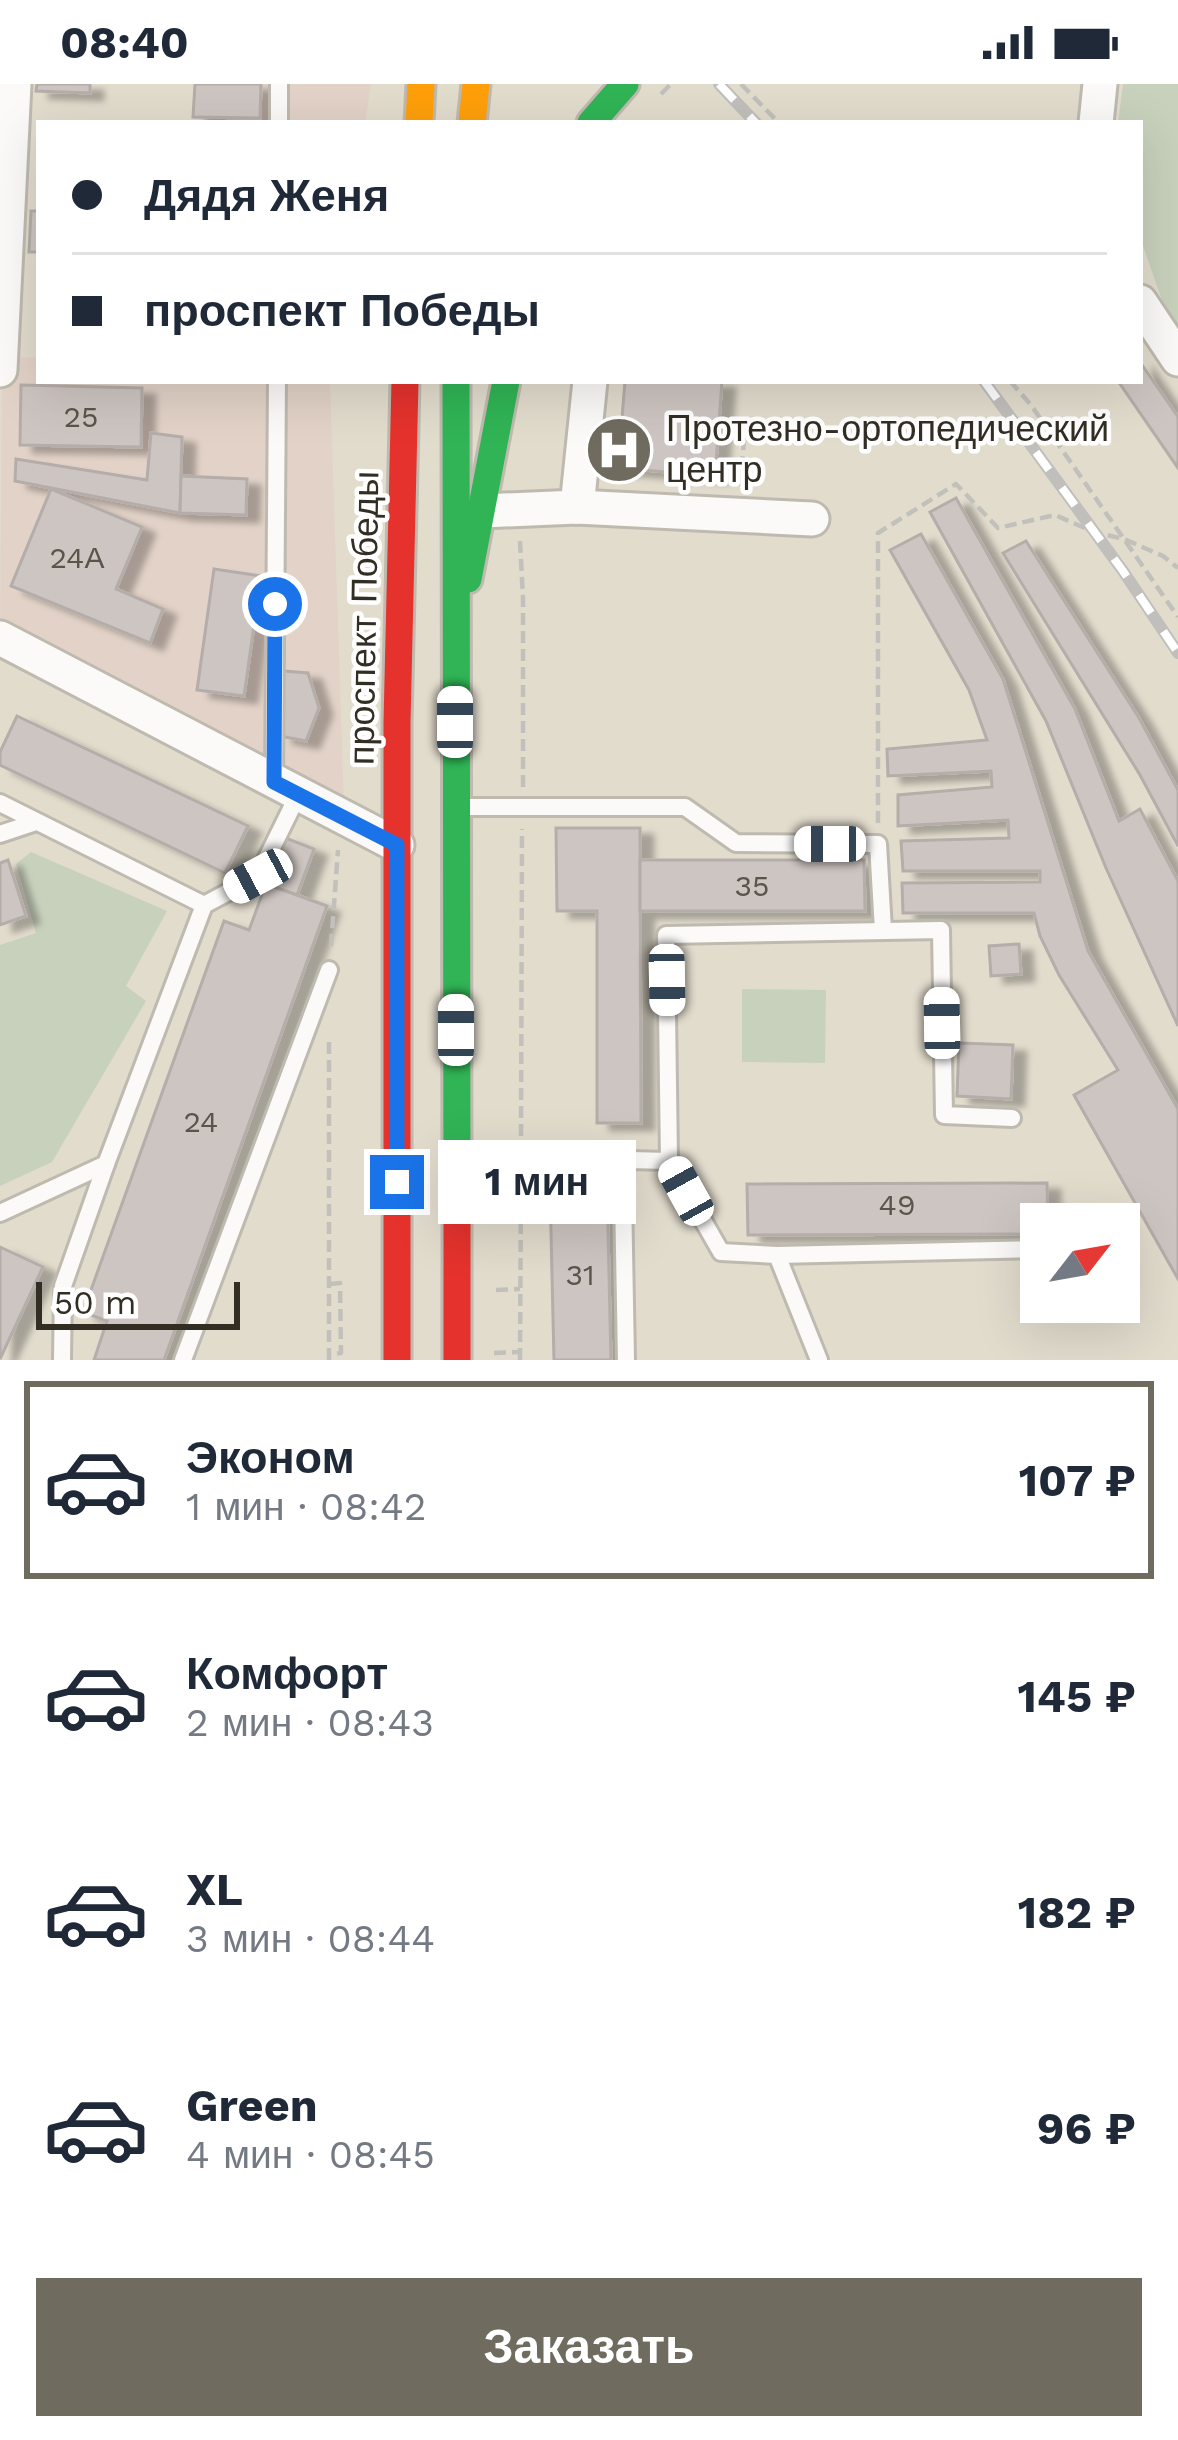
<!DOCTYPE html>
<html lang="ru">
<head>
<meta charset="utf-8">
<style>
  :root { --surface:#fff; --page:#f2f2f3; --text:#1f2937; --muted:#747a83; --line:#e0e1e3; --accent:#706b5f }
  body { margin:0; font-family:"Work Sans",sans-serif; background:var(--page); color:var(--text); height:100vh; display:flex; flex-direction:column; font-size:45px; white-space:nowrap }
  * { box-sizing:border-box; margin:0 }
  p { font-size:39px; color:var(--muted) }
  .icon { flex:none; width:66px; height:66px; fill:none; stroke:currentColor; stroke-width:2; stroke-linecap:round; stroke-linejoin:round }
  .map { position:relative; height:1276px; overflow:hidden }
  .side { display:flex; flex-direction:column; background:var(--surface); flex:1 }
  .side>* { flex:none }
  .hud { position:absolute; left:36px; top:36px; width:1107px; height:264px; border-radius:0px; box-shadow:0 12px 48px #0002; display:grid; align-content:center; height:264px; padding:0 36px; background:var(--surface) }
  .needle { width:78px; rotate:59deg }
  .tools { position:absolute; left:1020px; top:1119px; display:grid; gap:24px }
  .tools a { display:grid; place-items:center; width:120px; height:120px; border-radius:0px; background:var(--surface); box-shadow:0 12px 48px #0002; font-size:60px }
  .scale { position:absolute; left:36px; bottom:30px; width:204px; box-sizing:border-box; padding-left:12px; border:6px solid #332e24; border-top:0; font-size:33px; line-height:42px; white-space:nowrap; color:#332e24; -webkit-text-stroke:9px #fff; paint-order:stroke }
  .end { position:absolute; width:54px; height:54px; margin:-27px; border:15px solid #1a73e8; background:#fff; box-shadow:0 0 0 6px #fff }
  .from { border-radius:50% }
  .bubble { position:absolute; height:84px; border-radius:0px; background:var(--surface); box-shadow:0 12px 48px #0002; font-size:39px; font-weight:700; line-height:84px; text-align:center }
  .car { position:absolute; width:36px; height:72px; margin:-36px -18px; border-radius:15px; box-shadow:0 0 9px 3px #0007; background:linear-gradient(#fff 24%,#345 0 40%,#fff 0 76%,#345 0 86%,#fff 0) }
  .hud b { display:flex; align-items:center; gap:42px; height:114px; font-size:45px }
  .hud b+b { border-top:3px solid var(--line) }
  .hud i { width:30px; height:30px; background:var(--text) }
  ul { padding:21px 0 0; list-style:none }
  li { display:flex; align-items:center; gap:36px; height:198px; margin:0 24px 18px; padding:0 12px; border:6px solid transparent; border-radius:0px }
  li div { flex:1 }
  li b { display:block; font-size:45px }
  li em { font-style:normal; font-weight:700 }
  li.active { border-color:var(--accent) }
  li>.icon { width:108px; height:108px; stroke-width:1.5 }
  .cta { display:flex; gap:24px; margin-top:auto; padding:24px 36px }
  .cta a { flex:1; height:138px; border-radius:0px; background:var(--accent); color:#fff; font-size:48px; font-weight:700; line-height:138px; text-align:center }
  .status { display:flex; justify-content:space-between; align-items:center; height:84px; padding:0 60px; background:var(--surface); direction:ltr }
  .status svg { height:33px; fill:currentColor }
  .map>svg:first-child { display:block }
  .commercial { fill:#e2d2c7 }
  .green { fill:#c8d1bc }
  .building { fill:#cdc5c1; stroke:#b4ada9; stroke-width:3; filter:url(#shadow) }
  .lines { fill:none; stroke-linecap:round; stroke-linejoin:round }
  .lane-casing { stroke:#bfbaaf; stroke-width:22 }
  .street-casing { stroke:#bfbaaf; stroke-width:39 }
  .fast-casing { stroke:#bfbaaf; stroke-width:33 }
  .slow-casing { stroke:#bfbaaf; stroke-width:33 }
  .jam-casing { stroke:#bfbaaf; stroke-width:33 }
  .path { stroke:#c1c0bb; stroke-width:4.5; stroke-dasharray:12 6; stroke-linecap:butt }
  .lane { stroke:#fbfaf8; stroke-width:16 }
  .street { stroke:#fbfaf8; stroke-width:33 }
  .fast { stroke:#30b455; stroke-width:27 }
  .slow { stroke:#ff9f0a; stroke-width:27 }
  .jam { stroke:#e5322d; stroke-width:27 }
  .rail-casing { stroke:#c1bfbc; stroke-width:12 }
  .rail { stroke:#fff; stroke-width:8; stroke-dasharray:22; stroke-linecap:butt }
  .route { stroke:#1a73e8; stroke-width:15 }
  .labels { text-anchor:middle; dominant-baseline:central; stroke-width:9; stroke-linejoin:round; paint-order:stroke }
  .number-label { font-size:30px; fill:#5a544b }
  .poi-label { font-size:36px; fill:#332e24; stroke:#fff; text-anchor:start }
  .street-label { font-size:36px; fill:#332e24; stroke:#fff }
</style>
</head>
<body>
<div class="status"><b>08:40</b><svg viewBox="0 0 49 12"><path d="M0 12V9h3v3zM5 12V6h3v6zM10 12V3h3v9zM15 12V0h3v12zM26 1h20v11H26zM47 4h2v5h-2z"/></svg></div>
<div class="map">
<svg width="1178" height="1276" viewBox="0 0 1178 1276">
  <defs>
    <filter id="shadow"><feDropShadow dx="13" dy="7" stdDeviation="3" flood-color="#0004"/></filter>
  </defs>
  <rect width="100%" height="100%" fill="#e2dccd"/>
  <g class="commercial">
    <path d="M195,0H371L365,39H193Z"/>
    <path d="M2,272L39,274V297H330L345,755L0,574Z"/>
  </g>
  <g class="green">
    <path d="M1123,0H1178V244L1166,228L1140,153V39H1118Z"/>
    <path d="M31,768L167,827L126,902L146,917L52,1078L0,1102V861L36,849L16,780Z"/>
    <path d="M742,905L826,906L825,979L742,978Z"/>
  </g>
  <g class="building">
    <path d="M37,0H90V9L36,7Z"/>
    <path d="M195,0H261L260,34L193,33Z"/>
    <path d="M31,127H39V168H29Z"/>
    <path d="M1140,278L1178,333V384L1118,297H1140Z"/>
    <path d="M625,297H722L715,392L618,384Z"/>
    <path d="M21,301L142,304L141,363L20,361Z"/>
    <path d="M151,349L182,353L180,429L15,397L16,375L147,396Z"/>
    <path d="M181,392L247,395L246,431L180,429Z"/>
    <path d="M51,405L142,443L116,505L163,525L150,559L11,502Z"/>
    <path d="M956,414L1075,625L1119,737L1140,725L1178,797V942L1106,784L1046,637L930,428Z"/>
    <path d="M921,450L1003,595L1088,867L1178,1025V1195L1074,1011L1118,986L1059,891L1040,852L1034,829H903L902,799L1040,798V787H903L901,757L1009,754L1008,736L898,742V711L992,703L991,687L888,692L887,665L987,656L969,606L890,466Z"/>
    <path d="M1026,457L1139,634L1178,706V762L1140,691L1003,469Z"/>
    <path d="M214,485L261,492L244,612L197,606Z"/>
    <path d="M284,587L308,589L319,624L306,657L280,652Z"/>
    <path d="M17,632L248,742L225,789L0,681V668Z"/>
    <path d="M556,744H640L641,1039H597V827H557Z"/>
    <path d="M283,753L314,765L297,811L266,800Z"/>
    <path d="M8,776L26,832L0,841V779Z"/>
    <path d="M640,776H864L865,827H640Z"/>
    <path d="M266,800L327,822L164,1276H94L107,1237L83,1228L224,837L249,846Z"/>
    <path d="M1019,860L1021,890L991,892L989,862Z"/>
    <path d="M959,959L1013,961L1011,1015L957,1012Z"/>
    <path d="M1047,1099L1048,1140H1041V1150L748,1151L747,1100Z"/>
    <path d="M607,1104L611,1276H554L550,1105Z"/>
    <path d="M0,1163L43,1183L0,1275Z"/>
  </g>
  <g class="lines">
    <defs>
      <g id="lane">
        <path d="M279,39V0"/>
        <path d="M274,697L277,297"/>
        <path d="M0,719L204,821"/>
        <path d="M462,723H685L736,759L878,760L883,846"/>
        <path d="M0,750L36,738"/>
        <path d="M463,1072L669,1077L666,851L941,846L944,1031L1012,1034"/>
        <path d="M669,1077L721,1168L777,1171L819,1276"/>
        <path d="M623,1110L626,1276"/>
        <path d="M0,1129L106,1080"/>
        <path d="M777,1171L1041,1165"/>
        <path d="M62,1276L63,1202L106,1080L204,821L258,792L298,711"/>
        <path d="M183,1276L329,886"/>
      </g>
      <g id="street">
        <path d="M1096,39L1100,0"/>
        <path d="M1140,218L1178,275"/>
        <path d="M0,286L14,0"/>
        <path d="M577,423L590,297"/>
        <path d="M483,427L577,423L812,435"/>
        <path d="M0,554L397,761"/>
      </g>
      <g id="fast">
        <path d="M591,39L625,0"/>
        <path d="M456,297L457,1114"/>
        <path d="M468,495L506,297"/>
      </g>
      <g id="slow">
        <path d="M419,39L421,0"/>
        <path d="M472,39L476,0"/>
      </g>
      <g id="jam">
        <path d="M457,1114V1276"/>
        <path d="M397,1276V638L405,297"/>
      </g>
    </defs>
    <use href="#lane" class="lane-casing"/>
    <use href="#street" class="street-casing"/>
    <use href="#fast" class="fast-casing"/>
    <use href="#slow" class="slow-casing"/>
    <use href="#jam" class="jam-casing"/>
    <g class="path">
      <path d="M741,0L779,39"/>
      <path d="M661,10L671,0"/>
      <path d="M1010,297L1031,321L1178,533"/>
      <path d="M740,402L745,346"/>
      <path d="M520,457L523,514V704"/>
      <path d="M878,739V449L956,400L998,444L1055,431L1094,448L1124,455L1163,472L1178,484"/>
      <path d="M331,862L338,766"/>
      <path d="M521,1052L522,745"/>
      <path d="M330,1200L340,1199L341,1269L331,1270"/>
      <path d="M496,1206L520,1205"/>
      <path d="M494,1269L518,1268"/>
      <path d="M329,1276V952"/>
      <path d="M520,1276L521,1093"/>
    </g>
    <use href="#lane" class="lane"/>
    <use href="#street" class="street"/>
    <use href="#fast" class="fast"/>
    <use href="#slow" class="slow"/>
    <use href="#jam" class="jam"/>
    <defs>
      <g id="rail">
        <path d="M719,0L756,39"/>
        <path d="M984,297L1123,487L1178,569"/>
      </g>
    </defs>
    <use href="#rail" class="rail-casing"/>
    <use href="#rail" class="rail"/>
  </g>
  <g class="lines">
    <path class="route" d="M275,520L274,698L397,761V1098"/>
  </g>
  <defs>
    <symbol id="hospital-disc" viewBox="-11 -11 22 22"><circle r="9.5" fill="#706b5f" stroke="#fff"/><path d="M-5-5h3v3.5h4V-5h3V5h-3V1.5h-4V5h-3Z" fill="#fff"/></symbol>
  </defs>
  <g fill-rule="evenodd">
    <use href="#hospital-disc" x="581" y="328" width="76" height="76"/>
  </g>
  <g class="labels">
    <g class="number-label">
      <text x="81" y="332">25</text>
      <text x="77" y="473">24А</text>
      <text x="752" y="801">35</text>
      <text x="201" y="1037">24</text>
      <text x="897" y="1120">49</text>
      <text x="580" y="1190">31</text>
    </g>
    <g class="poi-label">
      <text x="666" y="345">Протезно-ортопедический<tspan x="666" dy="41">центр</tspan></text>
    </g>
    <g class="street-label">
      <text transform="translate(364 534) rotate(-89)">проспект Победы</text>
    </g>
  </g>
</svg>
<div class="tools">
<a><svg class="needle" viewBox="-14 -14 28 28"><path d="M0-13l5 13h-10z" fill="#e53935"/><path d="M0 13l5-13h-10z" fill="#747a83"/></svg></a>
</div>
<div class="scale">50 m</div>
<i class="end from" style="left:275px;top:520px"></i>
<i class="end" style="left:397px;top:1098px"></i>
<div class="bubble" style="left:438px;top:1056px;width:198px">1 мин</div>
<i class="car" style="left:455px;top:638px;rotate:0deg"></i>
<i class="car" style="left:830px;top:760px;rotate:270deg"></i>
<i class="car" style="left:258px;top:792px;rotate:242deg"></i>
<i class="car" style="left:667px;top:896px;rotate:179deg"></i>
<i class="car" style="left:942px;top:939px;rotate:359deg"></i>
<i class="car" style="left:456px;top:946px;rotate:0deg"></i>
<i class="car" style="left:686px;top:1107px;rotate:331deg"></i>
<div class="hud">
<b><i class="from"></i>Дядя Женя</b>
<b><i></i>проспект Победы</b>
</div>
</div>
<section class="side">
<ul>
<li class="active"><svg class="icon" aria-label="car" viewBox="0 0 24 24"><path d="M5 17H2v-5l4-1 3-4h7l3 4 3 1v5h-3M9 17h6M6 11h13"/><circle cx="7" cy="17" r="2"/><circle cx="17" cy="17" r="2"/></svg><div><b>Эконом</b><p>1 мин · 08:42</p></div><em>107 ₽</em></li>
<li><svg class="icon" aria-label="car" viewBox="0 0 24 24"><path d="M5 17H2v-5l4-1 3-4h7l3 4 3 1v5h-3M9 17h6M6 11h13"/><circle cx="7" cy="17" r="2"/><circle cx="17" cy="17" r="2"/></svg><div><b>Комфорт</b><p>2 мин · 08:43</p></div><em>145 ₽</em></li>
<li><svg class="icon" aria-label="car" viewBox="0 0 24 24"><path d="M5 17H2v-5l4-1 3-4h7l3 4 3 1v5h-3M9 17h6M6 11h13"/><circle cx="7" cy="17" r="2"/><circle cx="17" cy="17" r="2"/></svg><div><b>XL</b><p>3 мин · 08:44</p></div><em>182 ₽</em></li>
<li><svg class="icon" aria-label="car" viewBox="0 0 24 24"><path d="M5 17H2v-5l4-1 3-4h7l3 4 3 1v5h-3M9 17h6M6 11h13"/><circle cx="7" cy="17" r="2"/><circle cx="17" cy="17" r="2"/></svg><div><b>Green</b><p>4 мин · 08:45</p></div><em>96 ₽</em></li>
</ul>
<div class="cta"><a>Заказать</a></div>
</section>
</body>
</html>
